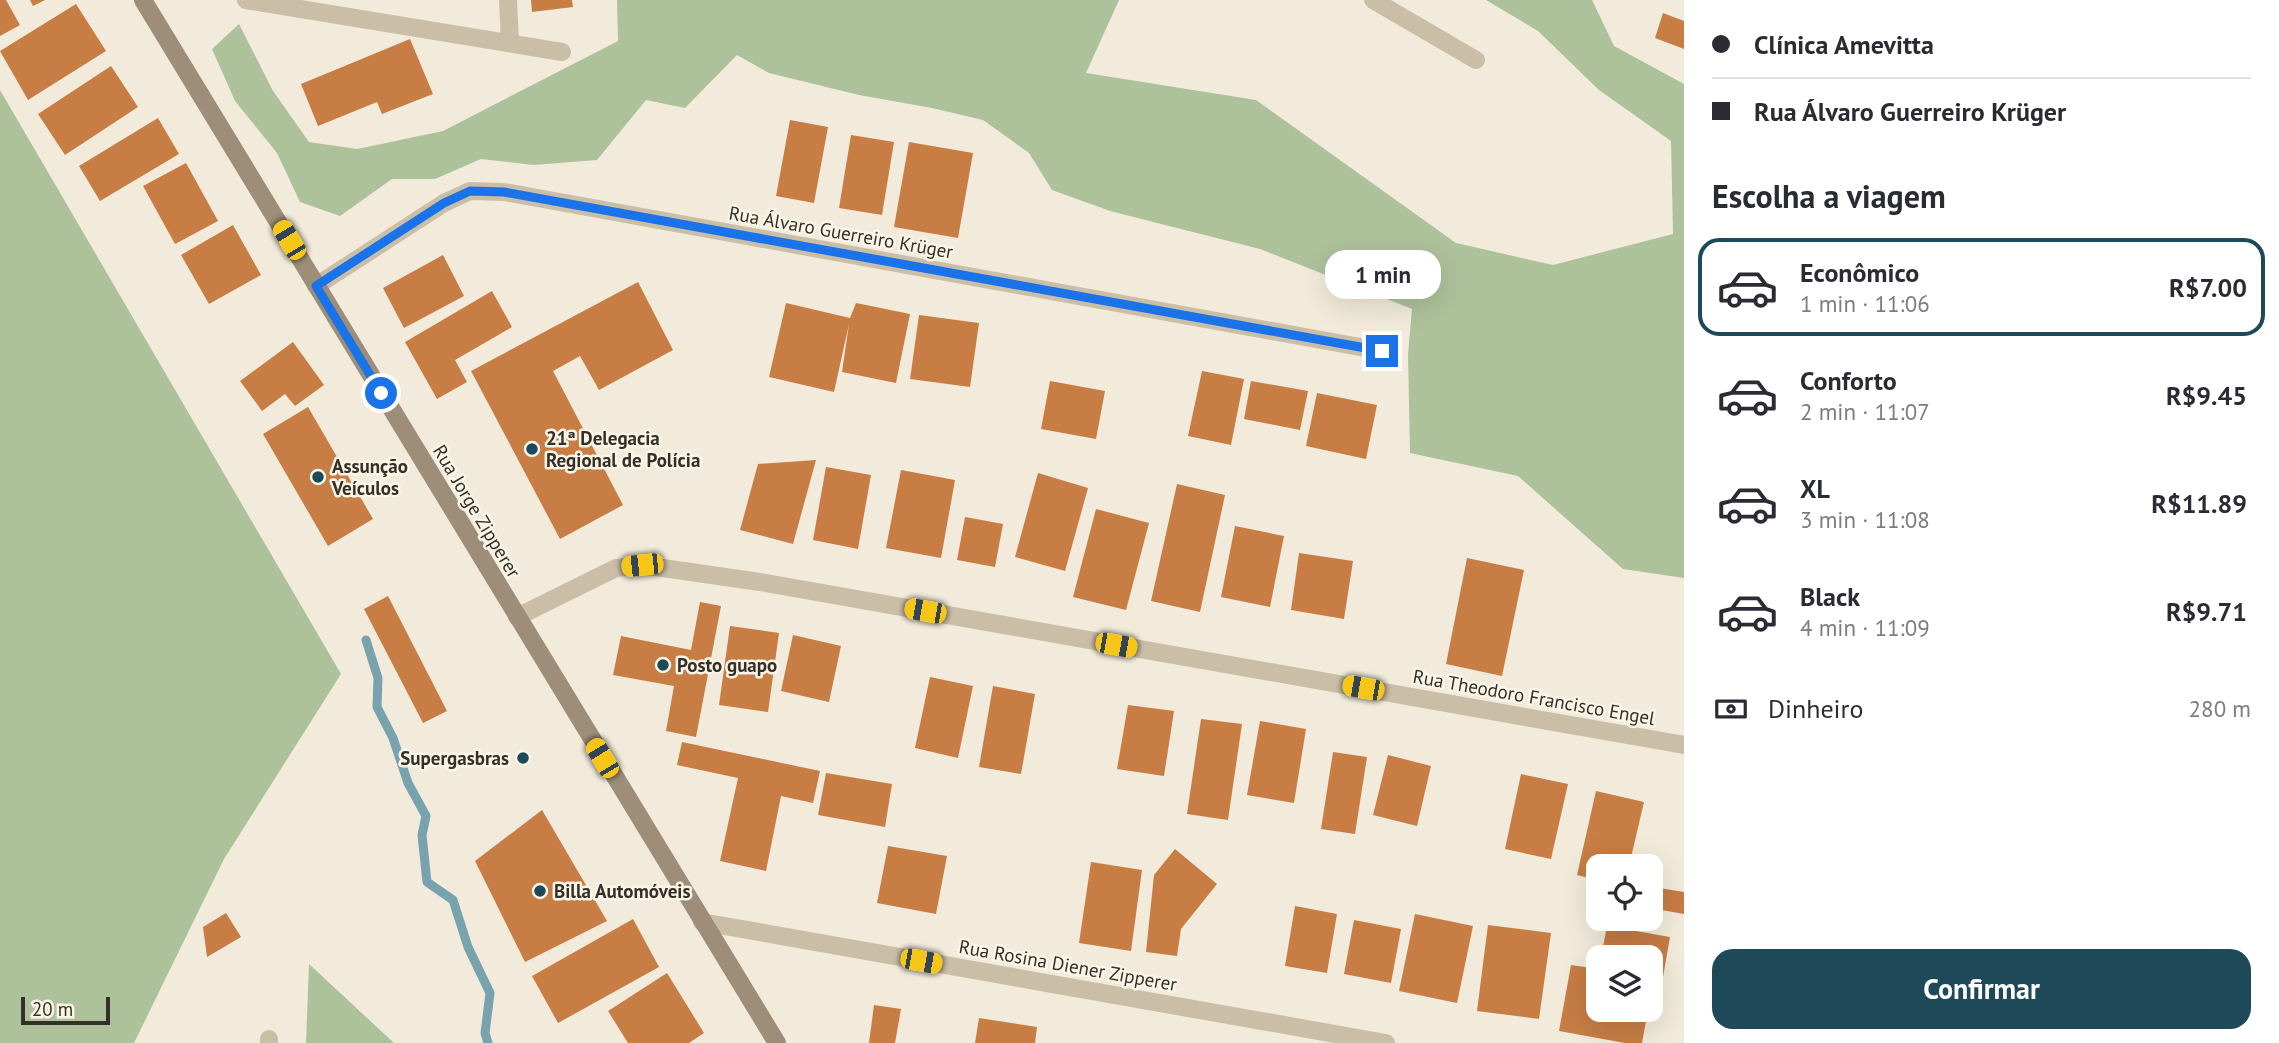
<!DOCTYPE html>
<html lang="pt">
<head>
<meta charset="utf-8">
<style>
  :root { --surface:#fff; --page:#f2f2f3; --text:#2b2b33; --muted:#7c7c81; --line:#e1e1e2; --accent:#1d4958 }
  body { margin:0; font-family:"PT Sans",sans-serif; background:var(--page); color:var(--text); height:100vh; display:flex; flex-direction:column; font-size:26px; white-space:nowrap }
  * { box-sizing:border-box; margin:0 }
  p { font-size:23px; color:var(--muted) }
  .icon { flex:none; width:38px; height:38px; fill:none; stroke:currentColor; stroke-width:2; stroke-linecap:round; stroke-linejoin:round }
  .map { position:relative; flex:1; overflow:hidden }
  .details { display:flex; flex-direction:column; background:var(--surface); width:595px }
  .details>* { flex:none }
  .guide { display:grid; align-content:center; height:154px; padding:0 28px; background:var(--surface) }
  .buttons { position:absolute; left:1586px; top:854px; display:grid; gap:14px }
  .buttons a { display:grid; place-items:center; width:77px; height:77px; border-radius:14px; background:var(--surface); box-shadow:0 7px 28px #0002; font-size:35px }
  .scale { position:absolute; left:21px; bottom:18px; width:89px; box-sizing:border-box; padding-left:7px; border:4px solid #362f27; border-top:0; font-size:19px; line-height:24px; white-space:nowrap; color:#362f27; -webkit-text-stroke:5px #f9f5e7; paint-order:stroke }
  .end { position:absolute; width:32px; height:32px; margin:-16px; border:9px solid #1a73e8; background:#fff; box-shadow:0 0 0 4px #fff }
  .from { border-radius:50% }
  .bubble { position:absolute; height:49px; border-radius:21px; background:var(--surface); box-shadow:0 7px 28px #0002; font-size:23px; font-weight:600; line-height:49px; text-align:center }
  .car { position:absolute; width:21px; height:42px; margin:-21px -10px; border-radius:9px; box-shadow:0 0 5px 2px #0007; background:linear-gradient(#f5c518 24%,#345 0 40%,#f5c518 0 76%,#345 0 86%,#f5c518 0) }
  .guide b { display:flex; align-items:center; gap:24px; height:66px; font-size:26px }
  .guide b+b { border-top:2px solid var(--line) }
  .guide i { width:18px; height:18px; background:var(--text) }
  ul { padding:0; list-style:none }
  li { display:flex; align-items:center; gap:21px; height:98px; margin:0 14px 10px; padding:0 14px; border:4px solid transparent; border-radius:21px }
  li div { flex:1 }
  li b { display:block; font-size:26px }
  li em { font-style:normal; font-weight:600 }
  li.selected { border-color:var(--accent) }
  li>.icon { width:63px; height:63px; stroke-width:1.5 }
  h2 { padding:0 28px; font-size:32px; line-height:84px }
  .pay { display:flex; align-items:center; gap:18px; height:77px; padding:0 28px; font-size:26px }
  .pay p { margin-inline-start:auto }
  .button { display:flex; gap:14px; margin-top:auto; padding:14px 28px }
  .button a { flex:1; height:80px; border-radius:21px; background:var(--accent); color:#fff; font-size:28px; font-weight:600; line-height:80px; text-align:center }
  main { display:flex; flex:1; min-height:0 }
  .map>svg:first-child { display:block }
  .green { fill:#adc19b }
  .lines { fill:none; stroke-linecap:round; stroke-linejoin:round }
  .stream { stroke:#79a2af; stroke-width:9 }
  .building { fill:#c77d44 }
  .minor { stroke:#cabea7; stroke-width:18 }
  .secondary { stroke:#9e8d78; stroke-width:18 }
  .route { stroke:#1a73e8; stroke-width:9 }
  .poi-dot { fill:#1d4958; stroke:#f9f5e7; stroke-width:2.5 }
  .labels { text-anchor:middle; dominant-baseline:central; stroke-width:5; stroke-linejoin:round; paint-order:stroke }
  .street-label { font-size:19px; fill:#362f27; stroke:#f9f5e7 }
  .poi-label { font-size:19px; font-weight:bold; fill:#362f27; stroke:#f9f5e7; text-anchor:start }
</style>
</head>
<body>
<main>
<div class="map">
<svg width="1684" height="1043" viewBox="0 0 1684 1043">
  <rect width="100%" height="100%" fill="#f2ebdb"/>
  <g class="green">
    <path d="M617,0H1119L1086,73L1256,100L1456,243L1553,265L1673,234L1671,141L1599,90L1538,31L1486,0H1592L1614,46L1684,84V578L1623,569L1518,476L1410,453L1408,354L1412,309L1260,249L1110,211L1052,190L1029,153L983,120L932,108L859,95L769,73L737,55L685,108L646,100L597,160L533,165L481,159L435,179H392L340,216L300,202L277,153L235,101L212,49L239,24L273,91L309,142L357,149L443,131L618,41Z"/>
    <path d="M0,90L341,674L224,859L134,1043H0Z"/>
    <path d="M309,964L394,1043H306Z"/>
  </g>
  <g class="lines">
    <path class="stream" d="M366,640L378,678L377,707L393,738L408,783L426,816L422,835L427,882L453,900L468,947L490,993L485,1033L488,1043"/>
  </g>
  <g class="building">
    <path d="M0,0H6L20,25L0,36Z"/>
    <path d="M30,0H45L33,6Z"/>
    <path d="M531,0H572L573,7L532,12Z"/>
    <path d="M76,4L106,51L28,100L0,51Z"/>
    <path d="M1663,13L1684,21V49L1655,38Z"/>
    <path d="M410,39L433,94L382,114L377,102L318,126L301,84Z"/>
    <path d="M111,66L138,107L65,155L38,114Z"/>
    <path d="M158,118L179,154L100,201L79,166Z"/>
    <path d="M790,120L828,127L814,203L776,196Z"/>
    <path d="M851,135L894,142L882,215L839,208Z"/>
    <path d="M909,142L973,153L958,238L894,227Z"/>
    <path d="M186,163L218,221L175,244L143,186Z"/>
    <path d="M233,225L261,275L209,304L181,255Z"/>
    <path d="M443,255L464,296L404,328L383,288Z"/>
    <path d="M638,282L673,350L599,390L580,356L553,371L623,505L560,539L471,371Z"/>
    <path d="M492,291L512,327L455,360L467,382L437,399L405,342Z"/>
    <path d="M786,303L850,318L856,303L910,314L896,383L842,372L849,324L834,392L769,377Z"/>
    <path d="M919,315L979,323L970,387L910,379Z"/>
    <path d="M293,342L324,385L295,406L285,394L262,411L240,381Z"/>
    <path d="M1202,371L1244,379L1231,445L1188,436Z"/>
    <path d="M1050,381L1105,391L1096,439L1041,429Z"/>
    <path d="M1251,381L1308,391L1300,430L1244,419Z"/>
    <path d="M1317,393L1377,405L1366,459L1306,446Z"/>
    <path d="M308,407L373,519L328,546L263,434Z"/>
    <path d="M816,460L793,544L740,530L758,464Z"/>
    <path d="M826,467L871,475L858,549L813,540Z"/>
    <path d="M901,470L955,480L941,558L886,548Z"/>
    <path d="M1038,473L1088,488L1065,571L1015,557Z"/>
    <path d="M1177,484L1225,495L1200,612L1151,601Z"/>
    <path d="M1096,509L1149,523L1126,610L1073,597Z"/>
    <path d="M965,517L1003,524L995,567L957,560Z"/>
    <path d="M1235,526L1284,536L1270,607L1221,597Z"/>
    <path d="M1299,553L1353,561L1344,619L1291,610Z"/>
    <path d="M1467,558L1524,570L1502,676L1446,664Z"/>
    <path d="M388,596L447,711L423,723L364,609Z"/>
    <path d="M700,602L721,606L696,737L666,731L674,686L613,675L621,636L691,650Z"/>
    <path d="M730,626L779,633L768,712L719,705Z"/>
    <path d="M793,635L841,646L829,702L781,691Z"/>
    <path d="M930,677L973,686L958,758L915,748Z"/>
    <path d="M993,686L1035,694L1021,774L979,767Z"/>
    <path d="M1128,705L1174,711L1164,776L1117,769Z"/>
    <path d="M1201,719L1242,724L1228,820L1187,814Z"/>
    <path d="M1260,721L1306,729L1294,803L1247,795Z"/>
    <path d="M682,742L820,771L813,803L781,796L766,871L720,861L738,778L677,765Z"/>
    <path d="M1333,752L1367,757L1355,834L1321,829Z"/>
    <path d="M1388,755L1431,766L1417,826L1373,815Z"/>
    <path d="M826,773L892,784L885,827L818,815Z"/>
    <path d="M1521,774L1568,784L1551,859L1505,849Z"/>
    <path d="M1596,791L1644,802L1629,866H1598V880L1577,875Z"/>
    <path d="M542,810L607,921L525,962L475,861Z"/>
    <path d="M888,846L947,856L936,914L877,903Z"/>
    <path d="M1175,849L1217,884L1181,929L1177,956L1146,952L1154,875Z"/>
    <path d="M1091,862L1142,870L1131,951L1079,943Z"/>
    <path d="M1650,870L1662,872L1659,888L1684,892V914L1650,908Z"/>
    <path d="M1295,906L1337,914L1327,973L1285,966Z"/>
    <path d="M226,913L241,937L207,957L203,927Z"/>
    <path d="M1415,914L1473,926L1457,1003L1399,991Z"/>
    <path d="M633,919L659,967L558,1023L532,976Z"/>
    <path d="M1354,920L1401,929L1391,983L1344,974Z"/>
    <path d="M1488,925L1551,933L1539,1019L1477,1011Z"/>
    <path d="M1607,926L1670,937L1663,977L1650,974V957H1601Z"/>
    <path d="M1571,965L1598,969V1010H1648L1642,1043H1625L1559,1031Z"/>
    <path d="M667,973L704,1033L689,1043H628L608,1011Z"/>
    <path d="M874,1005L901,1009L895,1043H869Z"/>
    <path d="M979,1018L1037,1027L1035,1043H975Z"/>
  </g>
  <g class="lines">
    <g class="minor">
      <path d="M246,0L562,52"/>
      <path d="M508,0L510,43"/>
      <path d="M1373,0L1476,60"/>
      <path d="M316,286L444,203L470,191L504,192L1382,351"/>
      <path d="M517,617L616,568L642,565L760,582L1684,745"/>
      <path d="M702,922L1386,1043"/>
      <path d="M269,1043V1039"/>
    </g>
    <path class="secondary" d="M143,0L777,1043"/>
  </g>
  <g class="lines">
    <path class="route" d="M381,393L316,286L444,203L470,191L504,192L1382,351"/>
  </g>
  <g class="poi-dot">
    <circle cx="532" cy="449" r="7"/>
    <circle cx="318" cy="477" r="7"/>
    <circle cx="663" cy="665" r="7"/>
    <circle cx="523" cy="758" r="7"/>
    <circle cx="540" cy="891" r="7"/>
  </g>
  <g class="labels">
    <g class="street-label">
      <text transform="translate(841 232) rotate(10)">Rua Álvaro Guerreiro Krüger</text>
      <text transform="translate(477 511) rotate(59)">Rua Jorge Zipperer</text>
      <text transform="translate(1534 697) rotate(10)">Rua Theodoro Francisco Engel</text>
      <text transform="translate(1068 965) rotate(10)">Rua Rosina Diener Zipperer</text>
    </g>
    <g class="poi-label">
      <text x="546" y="438">21ª Delegacia<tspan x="546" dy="22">Regional de Polícia</tspan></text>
      <text x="332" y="466">Assunção<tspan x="332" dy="22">Veículos</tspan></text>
      <text x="677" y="665">Posto guapo</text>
      <text x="509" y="758" text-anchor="end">Supergasbras</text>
      <text x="554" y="891">Billa Automóveis</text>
    </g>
  </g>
</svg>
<div class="buttons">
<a><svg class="icon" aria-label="locate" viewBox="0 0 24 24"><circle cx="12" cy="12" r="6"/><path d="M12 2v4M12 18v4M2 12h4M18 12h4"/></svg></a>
<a><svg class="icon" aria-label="layers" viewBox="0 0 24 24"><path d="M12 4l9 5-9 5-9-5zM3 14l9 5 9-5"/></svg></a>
</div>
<div class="scale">20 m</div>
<i class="end from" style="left:381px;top:393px"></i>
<i class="end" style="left:1382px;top:351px"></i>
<div class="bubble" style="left:1325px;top:250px;width:116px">1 min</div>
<i class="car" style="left:289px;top:240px;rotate:329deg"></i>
<i class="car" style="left:642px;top:565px;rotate:264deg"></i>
<i class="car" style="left:925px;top:611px;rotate:280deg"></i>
<i class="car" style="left:1116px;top:645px;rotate:100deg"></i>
<i class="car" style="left:1363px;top:688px;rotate:280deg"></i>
<i class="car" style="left:602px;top:758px;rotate:329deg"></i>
<i class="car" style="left:921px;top:961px;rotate:100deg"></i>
</div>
<section class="details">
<div class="guide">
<b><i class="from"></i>Clínica Amevitta</b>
<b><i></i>Rua Álvaro Guerreiro Krüger</b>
</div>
<h2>Escolha a viagem</h2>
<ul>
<li class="selected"><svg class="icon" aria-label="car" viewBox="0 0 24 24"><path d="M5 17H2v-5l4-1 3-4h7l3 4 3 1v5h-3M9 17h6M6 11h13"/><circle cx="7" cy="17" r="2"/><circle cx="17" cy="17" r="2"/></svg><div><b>Econômico</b><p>1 min · 11:06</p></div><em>R$7.00</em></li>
<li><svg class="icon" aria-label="car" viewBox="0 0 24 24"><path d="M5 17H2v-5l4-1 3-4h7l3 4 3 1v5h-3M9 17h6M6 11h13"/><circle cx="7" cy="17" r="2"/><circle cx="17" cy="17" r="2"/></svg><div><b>Conforto</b><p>2 min · 11:07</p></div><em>R$9.45</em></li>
<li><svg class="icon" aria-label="car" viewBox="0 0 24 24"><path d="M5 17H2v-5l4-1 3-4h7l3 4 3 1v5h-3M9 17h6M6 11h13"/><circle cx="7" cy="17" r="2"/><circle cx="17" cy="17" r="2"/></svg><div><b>XL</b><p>3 min · 11:08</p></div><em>R$11.89</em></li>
<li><svg class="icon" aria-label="car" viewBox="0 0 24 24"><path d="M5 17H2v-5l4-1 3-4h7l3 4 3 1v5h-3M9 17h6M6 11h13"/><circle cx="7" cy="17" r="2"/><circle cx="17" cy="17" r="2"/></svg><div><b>Black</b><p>4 min · 11:09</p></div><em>R$9.71</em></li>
</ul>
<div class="pay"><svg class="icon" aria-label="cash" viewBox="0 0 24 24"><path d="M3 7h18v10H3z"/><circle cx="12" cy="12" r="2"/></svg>Dinheiro<p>280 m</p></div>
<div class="button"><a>Confirmar</a></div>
</section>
</main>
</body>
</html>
